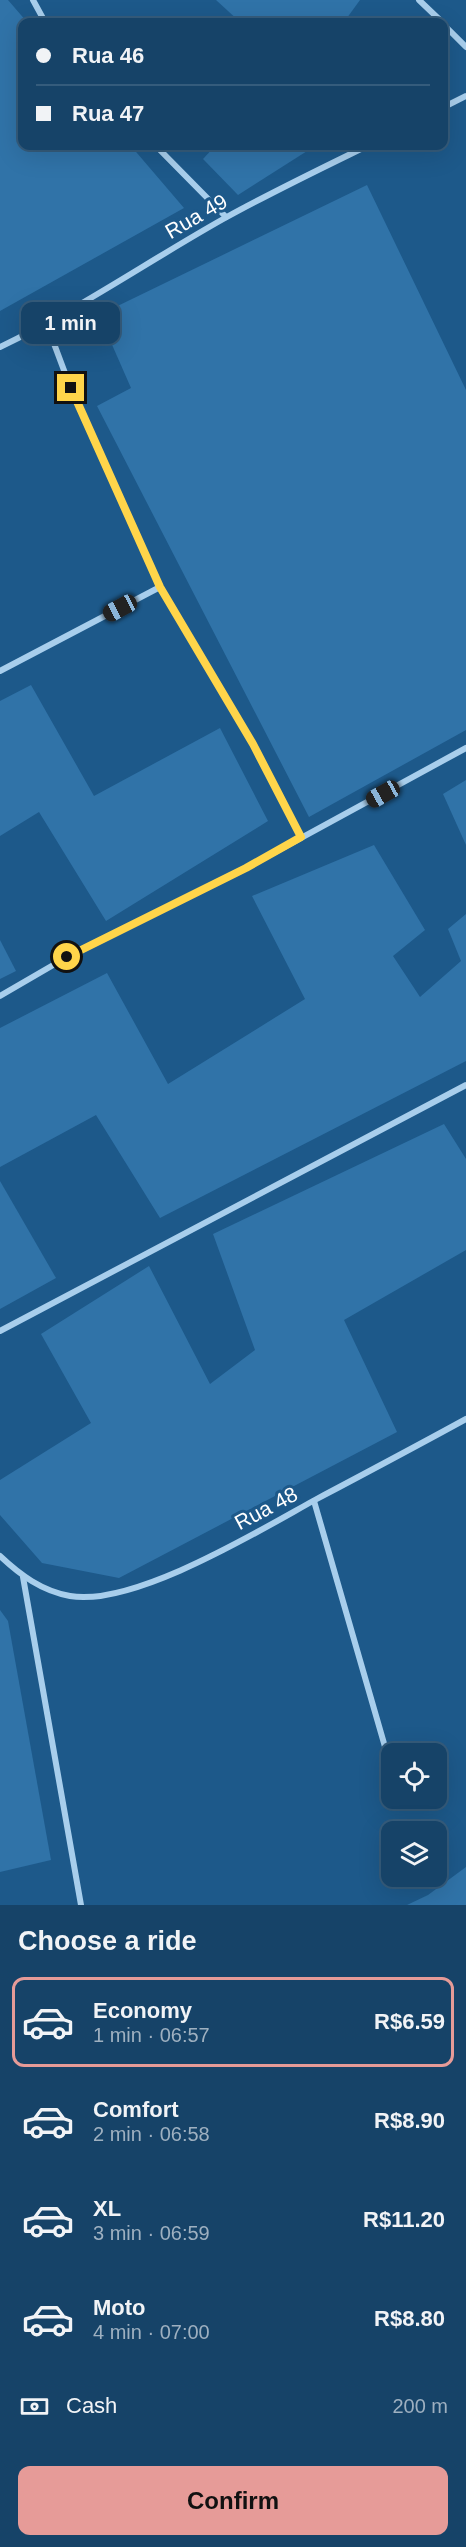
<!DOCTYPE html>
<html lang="en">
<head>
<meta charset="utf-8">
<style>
  :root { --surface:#164368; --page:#234e71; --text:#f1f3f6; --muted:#9eb0c0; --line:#355c7c; --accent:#e69b98 }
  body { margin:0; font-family:Arial,sans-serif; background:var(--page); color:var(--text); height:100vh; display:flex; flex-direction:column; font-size:22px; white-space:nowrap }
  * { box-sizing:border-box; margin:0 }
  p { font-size:20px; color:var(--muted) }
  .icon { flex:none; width:33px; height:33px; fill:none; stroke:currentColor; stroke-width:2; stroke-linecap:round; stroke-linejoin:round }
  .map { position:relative; height:1905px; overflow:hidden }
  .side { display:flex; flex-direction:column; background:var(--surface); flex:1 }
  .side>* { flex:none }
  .top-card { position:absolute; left:18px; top:18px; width:430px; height:132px; border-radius:12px; box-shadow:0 6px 24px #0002,0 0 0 2px var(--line); display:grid; align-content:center; height:132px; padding:0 18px; background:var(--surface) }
  .buttons { position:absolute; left:381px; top:1743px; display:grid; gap:12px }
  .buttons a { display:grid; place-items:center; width:66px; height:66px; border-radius:12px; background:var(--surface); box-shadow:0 6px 24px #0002,0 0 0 2px var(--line); font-size:30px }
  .end { position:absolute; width:27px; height:27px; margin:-14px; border:8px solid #ffd54a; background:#111; box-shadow:0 0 0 3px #111 }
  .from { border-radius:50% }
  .bubble { position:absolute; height:42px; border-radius:12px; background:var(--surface); box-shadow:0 6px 24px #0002,0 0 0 2px var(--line); font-size:20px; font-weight:700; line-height:42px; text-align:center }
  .car { position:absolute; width:18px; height:36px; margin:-18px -9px; border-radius:8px; box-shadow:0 0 4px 2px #0007; background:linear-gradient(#222 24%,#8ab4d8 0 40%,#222 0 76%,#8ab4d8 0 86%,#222 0) }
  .top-card b { display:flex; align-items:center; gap:21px; height:57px; font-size:22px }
  .top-card b+b { border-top:2px solid var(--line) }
  .top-card i { width:15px; height:15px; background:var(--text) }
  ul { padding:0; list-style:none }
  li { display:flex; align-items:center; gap:18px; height:90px; margin:0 12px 9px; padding:0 6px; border:3px solid transparent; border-radius:12px }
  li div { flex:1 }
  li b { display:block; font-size:22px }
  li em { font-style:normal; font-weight:700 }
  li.on { border-color:var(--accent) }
  li>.icon { width:54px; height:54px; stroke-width:1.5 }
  h2 { padding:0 18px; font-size:27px; line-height:72px }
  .pay { display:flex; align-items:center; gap:15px; height:66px; padding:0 18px; font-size:22px }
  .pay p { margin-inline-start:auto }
  .primary-button { display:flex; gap:12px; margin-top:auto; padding:12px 18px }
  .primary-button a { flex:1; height:69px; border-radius:12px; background:var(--accent); color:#111; font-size:24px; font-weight:700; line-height:69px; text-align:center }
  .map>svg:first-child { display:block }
  .green { fill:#3073a8 }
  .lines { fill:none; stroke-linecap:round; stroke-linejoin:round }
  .minor { stroke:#a8ceec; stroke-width:6 }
  .route { stroke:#ffd54a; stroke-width:8 }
  .labels { text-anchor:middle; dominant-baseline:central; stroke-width:6; stroke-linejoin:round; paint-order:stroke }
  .street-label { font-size:21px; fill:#fff; stroke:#1d598a }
</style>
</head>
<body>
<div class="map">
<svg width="466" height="1905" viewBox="0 0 466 1905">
  <rect width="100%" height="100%" fill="#1d598a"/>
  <g class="green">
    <path d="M0,0H8L27,22H22V146H131L184,208L0,311Z"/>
    <path d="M216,0H360L344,22H240Z"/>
    <path d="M215,146H315L238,195L203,159Z"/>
    <path d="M367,185L466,390V730L309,817L97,406L131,388L99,315Z"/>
    <path d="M31,685L94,796L220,728L268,821L106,921L39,812L0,836V701Z"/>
    <path d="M466,780V845L443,794Z"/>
    <path d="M374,845L425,930L393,956L420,997L461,961L448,929L466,914V1061L160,1218L96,1115L0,1167V1028L107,973L168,1084L305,999L252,896Z"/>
    <path d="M0,940L16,971L0,979Z"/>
    <path d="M444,1124L466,1159V1250L344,1320L397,1432L119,1578L42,1563L0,1515V1480L91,1423L41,1334L149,1266L210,1384L255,1350L213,1234Z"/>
    <path d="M0,1181L56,1278L0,1309Z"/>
    <path d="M0,1610L8,1621L51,1860L0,1872Z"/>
    <path d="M466,1867V1905H407L428,1895Z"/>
  </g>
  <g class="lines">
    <g class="minor">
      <path d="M33,0L45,22"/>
      <path d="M419,0L442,22"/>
      <path d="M444,25L466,47"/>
      <path d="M444,107L466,96"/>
      <path d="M156,146L226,217"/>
      <path d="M47,325L71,389L160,587L253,744L301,837"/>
      <path d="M0,347C78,310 150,260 225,218C272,192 320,169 367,146"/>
      <path d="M0,671L160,587"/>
      <path d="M0,996L67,957L246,868L466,748"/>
      <path d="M0,1331L466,1085"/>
      <path d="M314,1501L392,1771"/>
      <path d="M0,1556C20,1575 42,1591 70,1596C133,1607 257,1532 313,1501C364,1474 415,1447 466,1419"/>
      <path d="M23,1577L81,1905"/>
      <path d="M400,1798V1799"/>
    </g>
  </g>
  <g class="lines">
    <path class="route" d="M67,957L246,868L301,837L253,744L160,587L71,388"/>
  </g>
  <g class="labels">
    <g class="street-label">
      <text transform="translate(196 216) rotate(-30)">Rua 49</text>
      <text transform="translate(266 1508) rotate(-28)">Rua 48</text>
    </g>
  </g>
</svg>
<div class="buttons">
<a><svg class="icon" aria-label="locate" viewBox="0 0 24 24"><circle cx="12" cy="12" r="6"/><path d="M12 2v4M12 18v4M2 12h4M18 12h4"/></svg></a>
<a><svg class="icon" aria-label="layers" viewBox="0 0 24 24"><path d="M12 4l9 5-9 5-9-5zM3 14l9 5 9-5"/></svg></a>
</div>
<i class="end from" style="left:67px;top:957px"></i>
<i class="end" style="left:71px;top:388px"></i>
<div class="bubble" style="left:21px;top:302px;width:99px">1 min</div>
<i class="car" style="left:120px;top:608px;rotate:242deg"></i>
<i class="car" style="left:383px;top:794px;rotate:241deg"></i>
<div class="top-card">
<b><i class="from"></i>Rua 46</b>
<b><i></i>Rua 47</b>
</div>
</div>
<section class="side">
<h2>Choose a ride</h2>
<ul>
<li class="on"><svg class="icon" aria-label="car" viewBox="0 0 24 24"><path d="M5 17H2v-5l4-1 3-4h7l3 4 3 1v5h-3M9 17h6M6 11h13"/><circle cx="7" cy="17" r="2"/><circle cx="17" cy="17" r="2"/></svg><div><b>Economy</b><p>1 min · 06:57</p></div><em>R$6.59</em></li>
<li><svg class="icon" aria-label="car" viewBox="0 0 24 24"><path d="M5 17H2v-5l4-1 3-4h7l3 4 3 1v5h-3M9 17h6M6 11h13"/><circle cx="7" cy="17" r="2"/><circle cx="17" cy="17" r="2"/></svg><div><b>Comfort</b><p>2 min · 06:58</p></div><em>R$8.90</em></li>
<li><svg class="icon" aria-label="car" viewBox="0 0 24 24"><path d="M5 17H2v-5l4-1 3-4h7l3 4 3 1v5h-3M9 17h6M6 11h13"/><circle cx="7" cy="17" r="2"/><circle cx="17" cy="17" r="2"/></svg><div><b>XL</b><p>3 min · 06:59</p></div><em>R$11.20</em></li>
<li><svg class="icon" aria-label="car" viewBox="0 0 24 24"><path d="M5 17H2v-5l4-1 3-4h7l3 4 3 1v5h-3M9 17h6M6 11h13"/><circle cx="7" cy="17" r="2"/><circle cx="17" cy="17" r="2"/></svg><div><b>Moto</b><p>4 min · 07:00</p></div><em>R$8.80</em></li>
</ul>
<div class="pay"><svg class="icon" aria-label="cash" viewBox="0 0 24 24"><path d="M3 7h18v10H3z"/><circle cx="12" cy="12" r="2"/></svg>Cash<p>200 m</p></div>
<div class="primary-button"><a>Confirm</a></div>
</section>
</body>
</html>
